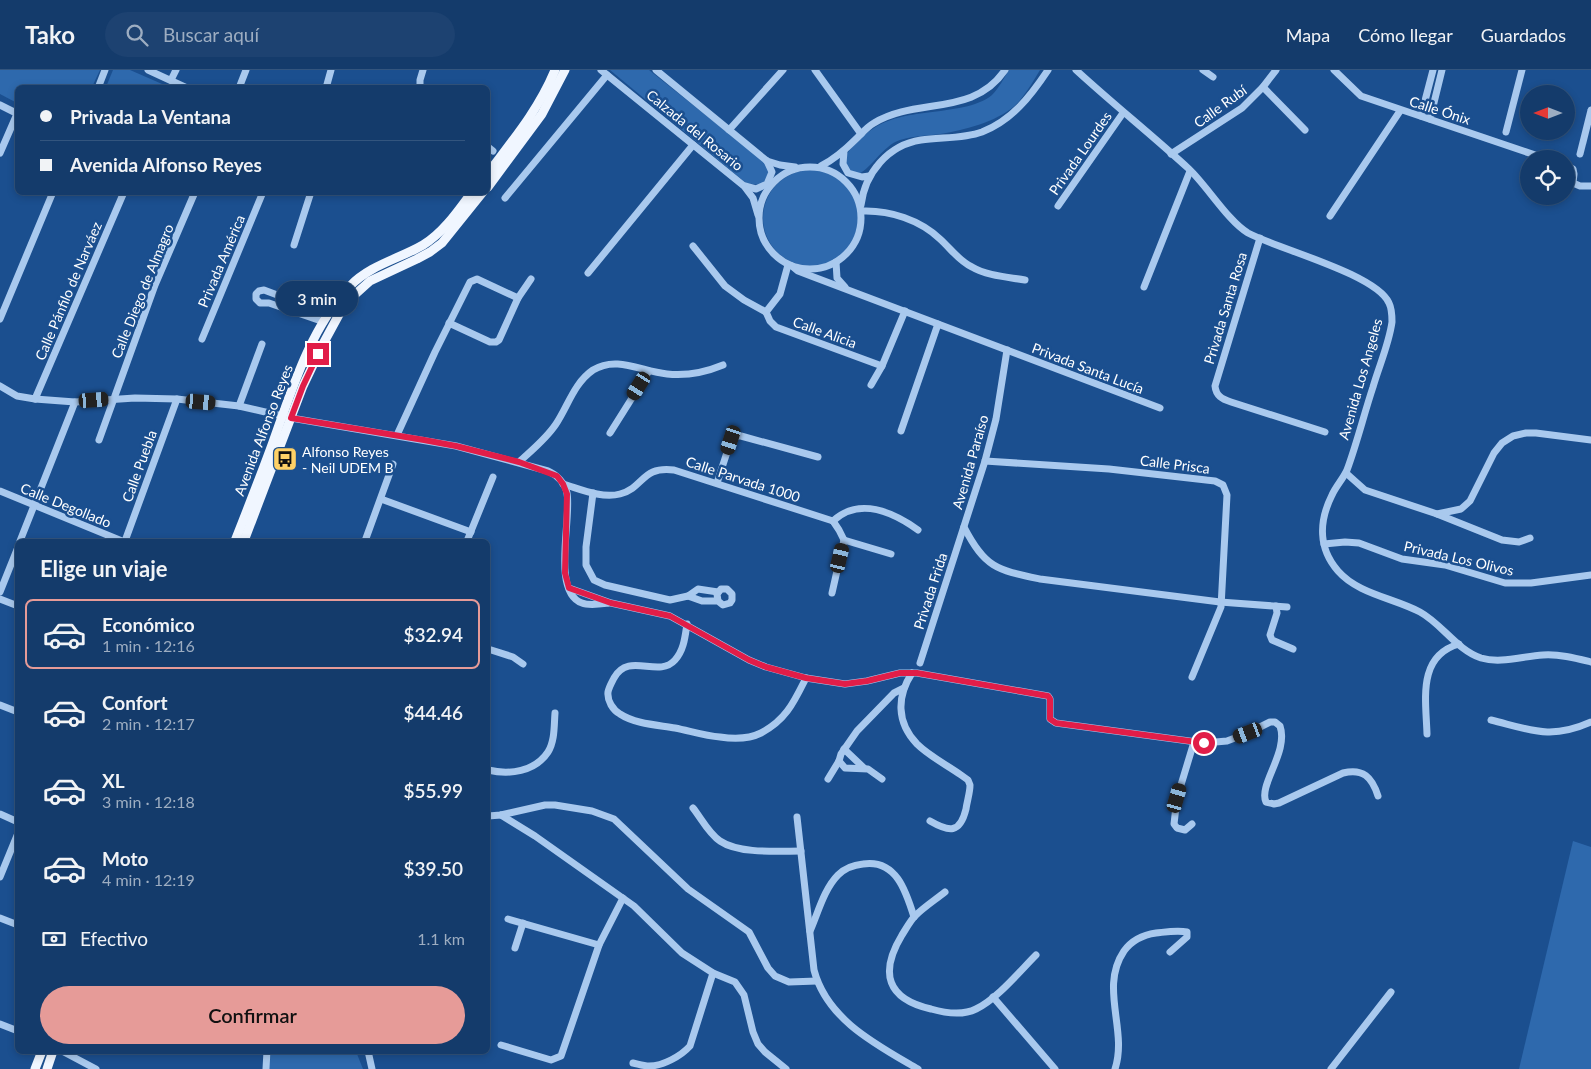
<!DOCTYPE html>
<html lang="es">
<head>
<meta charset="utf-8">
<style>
  :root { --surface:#143b6b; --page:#1d4271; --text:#f1f3f6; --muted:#9dadc1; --line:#33557e; --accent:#e69b98 }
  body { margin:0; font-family:Lato,sans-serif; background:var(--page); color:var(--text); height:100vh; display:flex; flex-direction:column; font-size:19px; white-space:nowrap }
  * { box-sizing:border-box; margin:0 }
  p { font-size:16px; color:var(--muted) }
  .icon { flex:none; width:28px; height:28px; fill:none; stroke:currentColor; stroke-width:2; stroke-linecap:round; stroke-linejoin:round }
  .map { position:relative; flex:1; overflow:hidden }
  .panel { position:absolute; left:15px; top:469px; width:475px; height:515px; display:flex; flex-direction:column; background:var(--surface); border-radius:8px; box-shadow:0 2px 8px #0003,0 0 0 1px var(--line) }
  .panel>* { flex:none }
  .guide { position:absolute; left:15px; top:15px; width:475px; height:110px; border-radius:8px; box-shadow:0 2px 8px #0003,0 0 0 1px var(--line); display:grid; align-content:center; height:110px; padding:0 25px; background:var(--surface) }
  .needle { width:32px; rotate:270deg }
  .controls { position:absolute; left:1520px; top:15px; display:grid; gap:10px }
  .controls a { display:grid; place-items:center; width:55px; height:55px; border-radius:50%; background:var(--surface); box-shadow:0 2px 8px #0003,0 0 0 1px var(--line); font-size:25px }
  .end { position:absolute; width:22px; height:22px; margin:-11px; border:6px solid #e11d48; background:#fff; box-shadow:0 0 0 2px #fff }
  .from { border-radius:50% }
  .bubble { position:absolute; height:35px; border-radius:18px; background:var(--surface); box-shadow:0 2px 8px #0003,0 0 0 1px var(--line); font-size:16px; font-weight:600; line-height:35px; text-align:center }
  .car { position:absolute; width:15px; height:30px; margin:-15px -8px; border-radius:6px; box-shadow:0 0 4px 1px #0007; background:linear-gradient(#222 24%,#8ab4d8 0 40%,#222 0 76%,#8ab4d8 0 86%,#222 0) }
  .guide b { display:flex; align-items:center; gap:18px; height:48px; font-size:19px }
  .guide b+b { border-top:1px solid var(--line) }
  .guide i { width:12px; height:12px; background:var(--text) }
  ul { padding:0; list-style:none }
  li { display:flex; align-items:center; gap:15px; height:70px; margin:0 10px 8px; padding:0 15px; border:2px solid transparent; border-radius:8px }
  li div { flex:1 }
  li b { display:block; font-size:19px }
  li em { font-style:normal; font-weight:600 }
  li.current { border-color:var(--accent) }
  li>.icon { width:45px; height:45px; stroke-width:1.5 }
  h2 { padding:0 25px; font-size:22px; line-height:60px }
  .pay { display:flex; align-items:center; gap:12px; height:55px; padding:0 25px; font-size:19px }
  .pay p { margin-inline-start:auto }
  .primary-button { display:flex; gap:10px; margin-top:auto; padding:10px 25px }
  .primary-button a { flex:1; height:58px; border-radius:30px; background:var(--accent); color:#111; font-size:20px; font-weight:600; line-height:58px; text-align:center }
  header { display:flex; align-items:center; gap:30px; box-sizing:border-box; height:70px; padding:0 25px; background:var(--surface); border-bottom:1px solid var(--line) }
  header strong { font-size:24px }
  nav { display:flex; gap:28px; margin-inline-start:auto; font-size:18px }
  .search { width:350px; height:45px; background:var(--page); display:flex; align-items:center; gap:12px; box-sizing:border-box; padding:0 18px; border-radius:28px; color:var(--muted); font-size:19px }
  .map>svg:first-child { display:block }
  .green { fill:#2e69ad }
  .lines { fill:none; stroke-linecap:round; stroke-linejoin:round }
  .minor { stroke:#a9c9ee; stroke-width:7 }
  .major { stroke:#f0f6ff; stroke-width:9 }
  .route { stroke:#e11d48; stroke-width:6 }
  .labels { text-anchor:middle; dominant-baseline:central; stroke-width:5; stroke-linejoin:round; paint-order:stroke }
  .street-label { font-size:14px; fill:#fff; stroke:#1b4f8f }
  .poi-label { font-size:14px; fill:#fff; stroke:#1b4f8f; text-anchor:start }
</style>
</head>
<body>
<header>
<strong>Tako</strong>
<div class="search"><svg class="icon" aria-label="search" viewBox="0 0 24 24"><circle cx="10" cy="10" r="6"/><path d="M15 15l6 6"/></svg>Buscar aquí</div>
<nav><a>Mapa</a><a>Cómo llegar</a><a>Guardados</a></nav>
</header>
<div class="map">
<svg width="1591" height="999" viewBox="0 0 1591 999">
  <rect width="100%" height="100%" fill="#1b4f8f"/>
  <g class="green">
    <path d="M0,0H100L92,17L18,18L17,33L0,24Z"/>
    <path d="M113,0H130L169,17H106Z"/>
    <path d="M610,0H649L767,94C769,104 769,110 759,115L746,113Z"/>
    <path d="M1009,0H1040C1034,10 1028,20 1021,29C1006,49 969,59 946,63C931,66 915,65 900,70C883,75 869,102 856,105L847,98L845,86C882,38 911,48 964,37C973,35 985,31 992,25C999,18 1004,8 1009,0Z"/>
    <circle cx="811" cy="148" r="48"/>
    <path d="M1573,771L1591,777V999H1519Z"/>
    <path d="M271,981H349L357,984L363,999H269Z"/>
  </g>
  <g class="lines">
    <g class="minor">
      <path d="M148,0L187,18"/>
      <path d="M601,0L744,116L753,128L758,145"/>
      <path d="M656,0L767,91L780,95L795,97"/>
      <path d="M815,0L861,64"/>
      <path d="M1076,0C1113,34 1152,65 1189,99C1207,116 1228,151 1248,163C1278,179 1376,204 1389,233C1392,239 1392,246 1392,252C1389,274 1379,296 1373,317C1364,344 1357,373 1347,400C1343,409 1336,416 1332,425C1319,451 1318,478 1338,501C1358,524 1394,528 1420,542C1442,554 1457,580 1481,588C1501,594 1523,586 1543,585C1560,584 1575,588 1591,592"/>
      <path d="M1203,0L1213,7"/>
      <path d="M1334,0L1361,26L1547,89"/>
      <path d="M171,10L176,0"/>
      <path d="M1263,17L1305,60"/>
      <path d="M98,18L105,0"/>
      <path d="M239,18L246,0"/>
      <path d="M326,18L331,0"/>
      <path d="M420,18V10L423,0"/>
      <path d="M0,35L18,44"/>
      <path d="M1421,46L1433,0"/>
      <path d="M1430,49L1442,0"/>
      <path d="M729,60L783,0"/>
      <path d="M1506,62L1522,0"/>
      <path d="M488,77L493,81"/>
      <path d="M844,81L843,94L848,103L862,107L869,106"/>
      <path d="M0,83L17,44"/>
      <path d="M1171,84L1242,38L1263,17L1276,0"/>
      <path d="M1580,84L1591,40"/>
      <path d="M1566,95L1573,99L1574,104L1573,113L1580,116H1591"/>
      <path d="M821,96C835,89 845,80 857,68C862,63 867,57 874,53C917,27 973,47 1005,0"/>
      <circle cx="810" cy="148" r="51"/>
      <path d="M745,116L756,119L767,114L772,102L767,91"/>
      <path d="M505,128L607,5"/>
      <path d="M861,135C865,103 888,75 921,70C941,67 963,69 982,62C1012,50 1030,27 1048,0"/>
      <path d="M1058,136L1123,43"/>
      <path d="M862,141C890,140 920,150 940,169C951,179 959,191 972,197C987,206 1008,207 1025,210"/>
      <path d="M1330,146L1400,41"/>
      <path d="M1260,168L1215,316C1216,326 1222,329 1231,332L1325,362"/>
      <path d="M294,175L311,122"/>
      <path d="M693,176L725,216L744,230L766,242"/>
      <path d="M836,192L837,208L845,217"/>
      <path d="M792,196L798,201L811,206L1160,338"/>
      <path d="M588,203L693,75"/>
      <path d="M1144,217L1190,101"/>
      <path d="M766,242L770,251L776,257L882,296"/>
      <path d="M766,242L780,224L788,195"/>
      <path d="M0,249L53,122"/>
      <path d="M324,252L269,233H260L256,229V224L259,221L264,220L328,244"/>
      <path d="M449,253L490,272H496L499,270L518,228L531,209"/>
      <path d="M202,269L263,122"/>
      <path d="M871,315L882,296L905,241"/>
      <path d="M0,316L17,326L35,329L75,332L135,328L177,329L239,336L291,348L456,376L548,401C557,405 565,413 567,423C572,448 551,522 582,533C589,536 601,534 609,533"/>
      <path d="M35,329L124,122"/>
      <path d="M239,336L262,274"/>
      <path d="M901,361L938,254"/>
      <path d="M610,363L649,301"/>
      <path d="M397,365L435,282L470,212L477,209L518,228"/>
      <path d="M99,370L155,215L195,122"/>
      <path d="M985,391L1109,399L1215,411L1223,415L1227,425L1221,537L1192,607"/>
      <path d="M519,392C532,380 546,369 556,354C568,336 574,313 593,300C617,285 642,302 667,304C685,306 706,302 723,295"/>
      <path d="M1346,403L1365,420L1437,444L1461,439L1470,431L1494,383L1502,373L1513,366L1526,363H1536L1591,370"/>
      <path d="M717,413L731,370L735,366H741L818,387"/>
      <path d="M563,414C580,419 602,429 620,424C645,417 641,396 674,400L833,451"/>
      <path d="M0,421L122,471"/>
      <path d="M593,423L586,477V495L594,510L605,515L670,530L688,526L702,531H718L723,535L730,533L732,530V524L727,519H721L717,524L718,531"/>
      <path d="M381,429L471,462"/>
      <path d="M1437,444L1502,470L1519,472L1530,468"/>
      <path d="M833,451C859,427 893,442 918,460"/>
      <path d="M964,457C985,498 997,500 1040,509L1220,532L1287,537"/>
      <path d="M844,470L891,484"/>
      <path d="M20,471L75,332"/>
      <path d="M125,471L177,329"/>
      <path d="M365,471L393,394"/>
      <path d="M467,471L493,407"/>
      <path d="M1324,474L1345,472L1359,473L1402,489L1445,495L1505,513H1531L1591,505"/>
      <path d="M569,518L611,533L670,546L749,590L766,597L806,608L845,614L867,611L900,603H917L1048,626L1050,629V649L1056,653L1204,673L1227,671L1248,663L1270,652H1275L1280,656C1289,682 1258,715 1266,732L1274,734L1279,733L1343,703C1363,698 1372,707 1378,726"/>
      <path d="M0,522L18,477"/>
      <path d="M832,523L844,470L839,460L833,451"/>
      <path d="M688,526L698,519L718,522"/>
      <path d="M0,529L18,536"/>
      <path d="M1276,536L1277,543L1270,565L1272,570L1293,579"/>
      <path d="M687,554C685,567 684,580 675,590C658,609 629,581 614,608C612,612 609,617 608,622C607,631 613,640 620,644C635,654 658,655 675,658C690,661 705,666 720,667C733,669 749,669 761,663C786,650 794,632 806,608"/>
      <path d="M488,579L513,587L523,594"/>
      <path d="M920,593L985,391L996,349L1007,280"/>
      <path d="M912,603C897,626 896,652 917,674C929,686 947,695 961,705L968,710L970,715C970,723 967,731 966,739C960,764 949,762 930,751"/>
      <path d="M0,635L18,642"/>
      <path d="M1491,650C1531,660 1551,670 1591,652"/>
      <path d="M1427,664C1426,630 1417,586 1459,574"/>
      <path d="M844,679L864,698"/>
      <path d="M839,691L845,698L868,699L882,709"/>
      <path d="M488,700C509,705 535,702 548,682C555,671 554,655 555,643"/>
      <path d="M828,709L839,691L841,684L857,661L894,623L904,618"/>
      <path d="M693,738C701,748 709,764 720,771C739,784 778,781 801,781"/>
      <path d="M0,744L18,752"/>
      <path d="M501,745L535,766L634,836L682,883L713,903L735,912L744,925L753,962L758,974L765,982L786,999"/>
      <path d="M488,746L501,745L545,735H555L592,741L614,749L688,819L749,862L768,898L775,906L789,912L817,911"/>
      <path d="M797,747L814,900C827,950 877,975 918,999"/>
      <path d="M1192,754L1185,760L1177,758L1174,754L1177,728L1194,672"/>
      <path d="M0,807L18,763"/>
      <path d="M945,822C935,830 924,837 915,846C910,851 906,859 902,865C879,903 887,929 931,939C945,943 962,946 976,939C997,929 1019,902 1036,885"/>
      <path d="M0,848L18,855"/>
      <path d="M508,849L599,875"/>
      <path d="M810,861C818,843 824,819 838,805C845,798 853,795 863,794C896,789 906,821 914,847"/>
      <path d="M515,878L523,853"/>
      <path d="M993,927L1055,999"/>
      <path d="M0,954L18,961"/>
      <path d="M501,975L551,990L561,986L599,875L623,828"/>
      <path d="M62,981L96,999"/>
      <path d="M368,981L372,999"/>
      <path d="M633,993C638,994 644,996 649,996C663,996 681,986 690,976L713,903"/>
      <path d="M266,999L267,981"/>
      <path d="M1115,999C1128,960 1099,918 1124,881C1132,870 1142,865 1156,863C1166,862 1177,860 1187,862V867L1170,882"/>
      <path d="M1331,999L1391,922"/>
    </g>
    <g class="major">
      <path d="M488,103C513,70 539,39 555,0"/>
      <path d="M488,117L542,44L565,0"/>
      <path d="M235,471C248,438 261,405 273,372C292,319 311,257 350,216C370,195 399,189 423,175C443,163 458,141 472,122"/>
      <path d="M244,471L303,316L323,274L342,239L350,229L370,211L417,189L430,182L442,173L483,122"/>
      <path d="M35,999L42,981"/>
      <path d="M47,999L53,981"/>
    </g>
  </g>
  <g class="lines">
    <path class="route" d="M318,284L303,316L291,348L424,370L456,376L519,392L557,406L563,414L567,424L565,503L569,518L611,533L670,546L749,590L766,597L806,608L845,614L867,611L900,603H917L1048,626L1050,629V649L1056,653L1204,673"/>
  </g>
  <defs>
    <symbol id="bus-square" viewBox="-11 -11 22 22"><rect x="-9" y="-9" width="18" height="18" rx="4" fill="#ffd166" stroke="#1b4f8f"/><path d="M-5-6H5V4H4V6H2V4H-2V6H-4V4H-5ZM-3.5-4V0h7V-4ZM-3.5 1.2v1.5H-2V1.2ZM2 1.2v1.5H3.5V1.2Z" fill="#111"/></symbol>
  </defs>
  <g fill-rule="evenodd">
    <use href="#bus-square" x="271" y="375" width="28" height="28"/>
  </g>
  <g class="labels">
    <g class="street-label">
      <text transform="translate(1220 36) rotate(-36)">Calle Rubí</text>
      <text transform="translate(1440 40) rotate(18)">Calle Ónix</text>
      <text transform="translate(695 60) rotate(39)">Calzada del Rosario</text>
      <text transform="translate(1080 83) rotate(-55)">Privada Lourdes</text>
      <text transform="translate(221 191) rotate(-67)">Privada América</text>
      <text transform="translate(68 221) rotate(-67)">Calle Pánfilo de Narváez</text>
      <text transform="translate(142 221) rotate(-68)">Calle Diego de Almagro</text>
      <text transform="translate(1225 238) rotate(-73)">Privada Santa Rosa</text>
      <text transform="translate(825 262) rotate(20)">Calle Alicia</text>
      <text transform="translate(1088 298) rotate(21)">Privada Santa Lucía</text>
      <text transform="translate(1360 309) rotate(-74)">Avenida Los Angeles</text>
      <text transform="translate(263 360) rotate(-69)">Avenida Alfonso Reyes</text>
      <text transform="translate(970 392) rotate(-74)">Avenida Paraíso</text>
      <text transform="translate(1175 394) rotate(7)">Calle Prisca</text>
      <text transform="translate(139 396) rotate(-70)">Calle Puebla</text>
      <text transform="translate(743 409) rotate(18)">Calle Parvada 1000</text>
      <text transform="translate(66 435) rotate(22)">Calle Degollado</text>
      <text transform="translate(1459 488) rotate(13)">Privada Los Olivos</text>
      <text transform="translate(930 521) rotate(-72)">Privada Frida</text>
    </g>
    <g class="poi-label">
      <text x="302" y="381">Alfonso Reyes<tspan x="302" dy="16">- Neil UDEM B</tspan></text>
    </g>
  </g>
</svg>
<div class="controls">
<a><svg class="needle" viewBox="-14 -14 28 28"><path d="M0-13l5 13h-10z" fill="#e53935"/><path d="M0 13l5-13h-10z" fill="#9dadc1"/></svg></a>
<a><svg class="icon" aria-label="locate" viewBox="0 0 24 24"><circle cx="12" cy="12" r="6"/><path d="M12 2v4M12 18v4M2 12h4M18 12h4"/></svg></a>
</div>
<i class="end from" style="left:1204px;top:673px"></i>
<i class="end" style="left:318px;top:284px"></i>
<div class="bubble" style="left:276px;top:211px;width:82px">3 min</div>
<i class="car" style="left:639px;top:316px;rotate:212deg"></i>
<i class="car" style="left:94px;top:330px;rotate:86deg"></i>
<i class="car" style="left:201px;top:332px;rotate:95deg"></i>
<i class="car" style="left:731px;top:370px;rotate:198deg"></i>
<i class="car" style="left:840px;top:488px;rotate:13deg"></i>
<i class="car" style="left:1248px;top:663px;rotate:249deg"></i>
<i class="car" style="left:1177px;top:728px;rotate:16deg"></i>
<div class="guide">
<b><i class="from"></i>Privada La Ventana</b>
<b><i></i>Avenida Alfonso Reyes</b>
</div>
<section class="panel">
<h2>Elige un viaje</h2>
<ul>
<li class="current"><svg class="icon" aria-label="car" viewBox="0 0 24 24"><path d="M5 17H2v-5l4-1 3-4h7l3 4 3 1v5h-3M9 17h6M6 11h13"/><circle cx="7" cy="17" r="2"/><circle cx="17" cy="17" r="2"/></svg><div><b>Económico</b><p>1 min · 12:16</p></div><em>$32.94</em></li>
<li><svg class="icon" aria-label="car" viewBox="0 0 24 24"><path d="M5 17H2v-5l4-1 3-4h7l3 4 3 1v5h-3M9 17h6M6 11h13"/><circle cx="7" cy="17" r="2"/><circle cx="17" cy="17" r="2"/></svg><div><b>Confort</b><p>2 min · 12:17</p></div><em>$44.46</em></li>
<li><svg class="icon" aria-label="car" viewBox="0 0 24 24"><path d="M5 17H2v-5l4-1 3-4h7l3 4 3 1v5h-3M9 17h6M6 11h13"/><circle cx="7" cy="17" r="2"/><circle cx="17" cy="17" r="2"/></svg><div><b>XL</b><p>3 min · 12:18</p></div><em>$55.99</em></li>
<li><svg class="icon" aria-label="car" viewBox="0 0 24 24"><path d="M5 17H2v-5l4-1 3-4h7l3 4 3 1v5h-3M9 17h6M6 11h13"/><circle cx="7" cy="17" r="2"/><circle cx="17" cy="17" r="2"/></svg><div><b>Moto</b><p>4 min · 12:19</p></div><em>$39.50</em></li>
</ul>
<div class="pay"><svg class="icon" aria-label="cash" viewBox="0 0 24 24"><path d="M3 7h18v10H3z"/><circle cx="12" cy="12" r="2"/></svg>Efectivo<p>1.1 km</p></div>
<div class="primary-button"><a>Confirmar</a></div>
</section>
</div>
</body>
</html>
